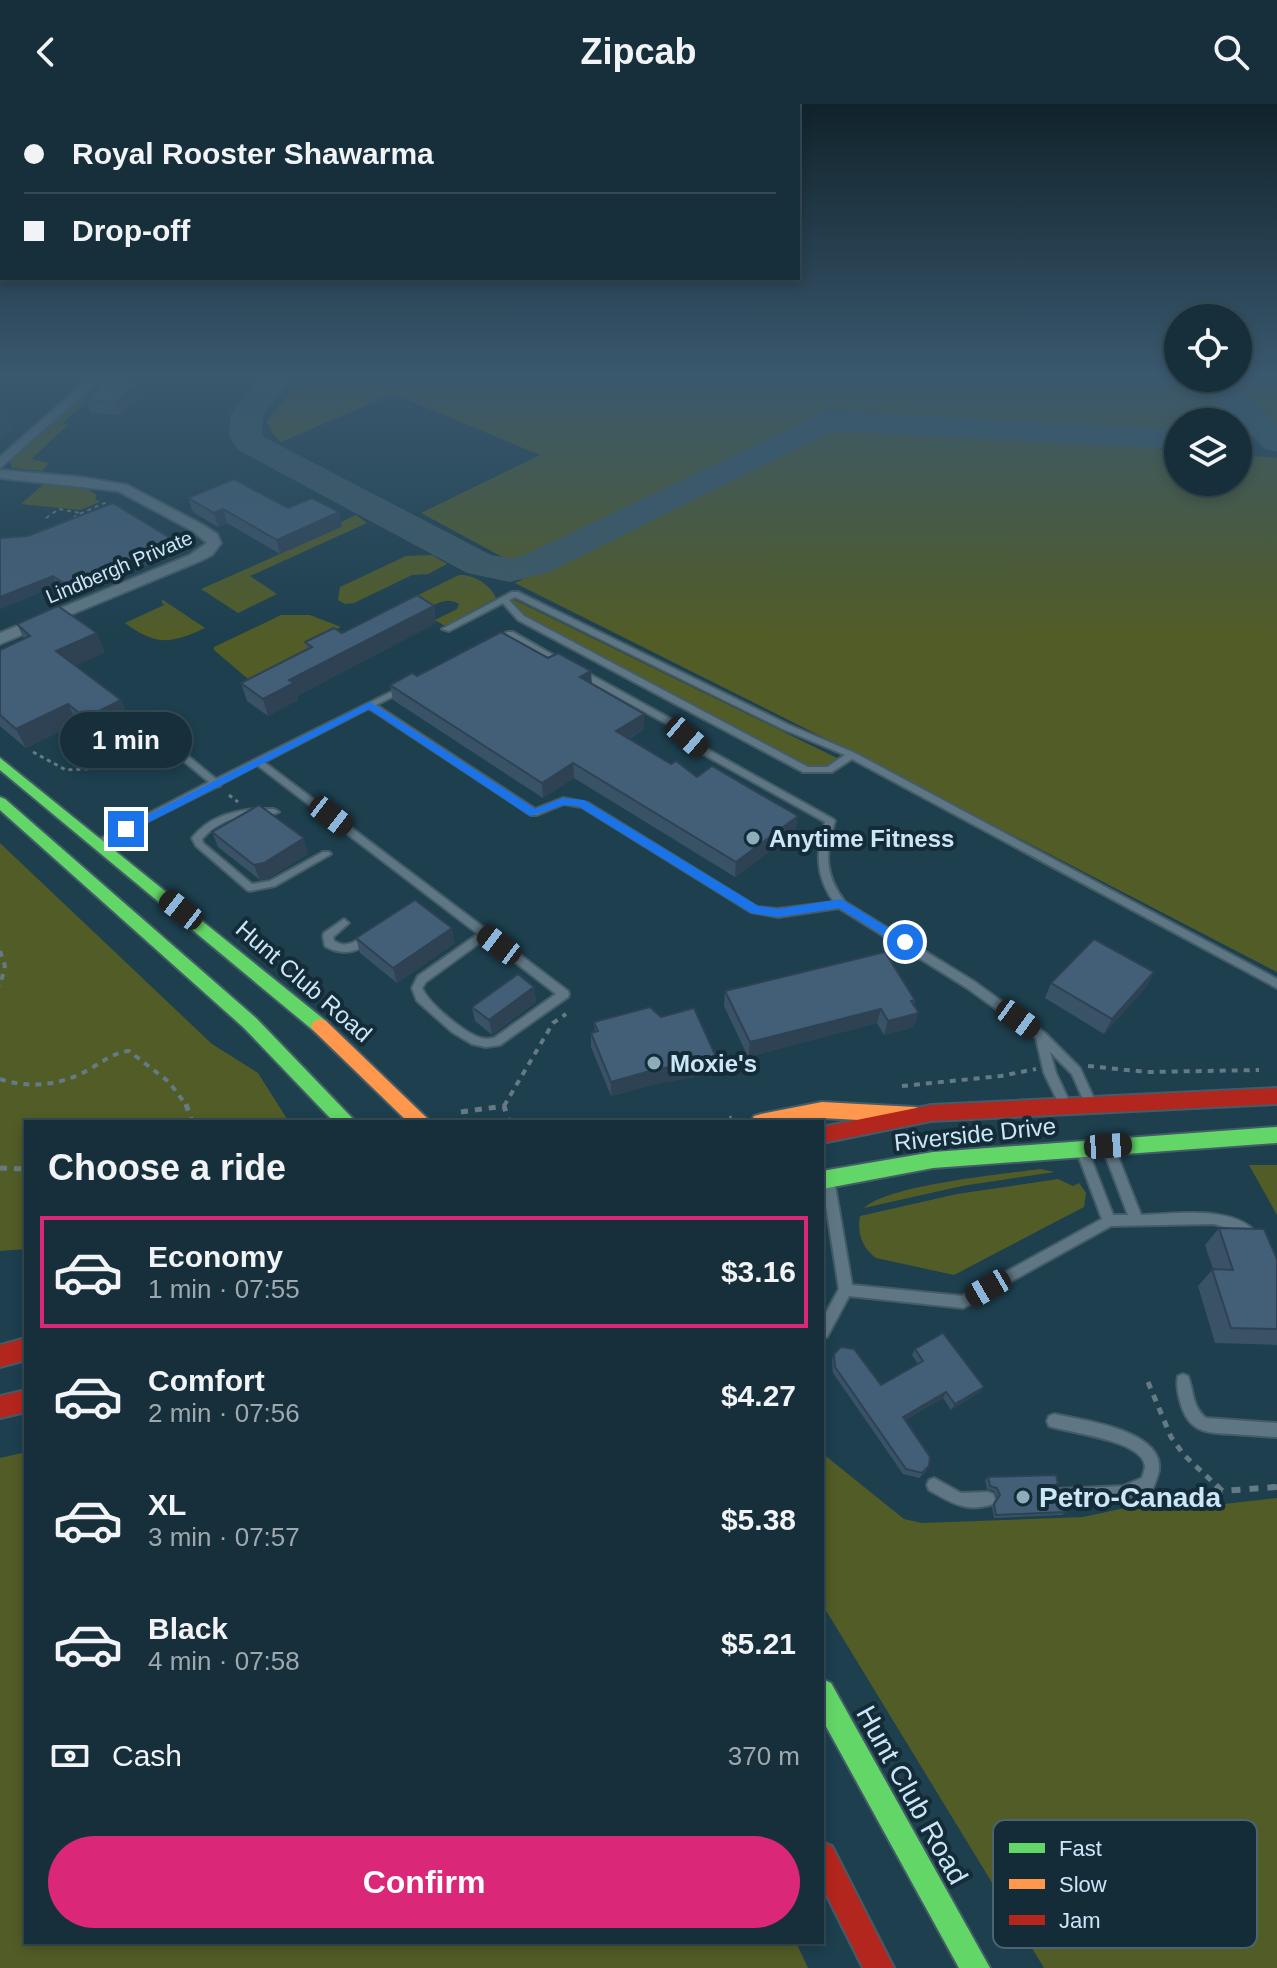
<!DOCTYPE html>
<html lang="en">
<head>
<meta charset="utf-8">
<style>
  :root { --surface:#162f3a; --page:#1f3742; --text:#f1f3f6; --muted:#9ea9af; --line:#354a54; --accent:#db2777 }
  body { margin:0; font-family:Helvetica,sans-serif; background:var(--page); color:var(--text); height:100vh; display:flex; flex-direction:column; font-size:30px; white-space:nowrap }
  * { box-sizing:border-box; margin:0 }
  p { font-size:26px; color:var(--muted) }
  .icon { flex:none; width:44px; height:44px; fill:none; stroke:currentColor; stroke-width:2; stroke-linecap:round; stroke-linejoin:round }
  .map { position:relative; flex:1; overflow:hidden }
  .drawer { position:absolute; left:24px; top:1016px; width:800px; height:824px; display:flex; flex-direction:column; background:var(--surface); border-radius:0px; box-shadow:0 4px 12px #0003,0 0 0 2px var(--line) }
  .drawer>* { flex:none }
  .guide { position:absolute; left:0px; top:0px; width:800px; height:176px; box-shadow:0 4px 12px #0003,0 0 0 2px var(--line); display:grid; align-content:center; height:176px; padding:0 24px; background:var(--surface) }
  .tools { position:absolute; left:1164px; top:200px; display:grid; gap:16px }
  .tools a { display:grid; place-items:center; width:88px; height:88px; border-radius:50%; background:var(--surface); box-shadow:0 4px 12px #0003,0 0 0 2px var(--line); font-size:40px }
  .end { position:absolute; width:36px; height:36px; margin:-18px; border:10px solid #1a73e8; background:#fff; box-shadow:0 0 0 4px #fff }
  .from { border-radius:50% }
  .bubble { position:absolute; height:56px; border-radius:28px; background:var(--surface); box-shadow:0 4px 12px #0003,0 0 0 2px var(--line); font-size:26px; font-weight:600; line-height:56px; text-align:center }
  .car { position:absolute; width:24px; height:48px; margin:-24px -12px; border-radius:10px; box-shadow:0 0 6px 2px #0007; background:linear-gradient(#222 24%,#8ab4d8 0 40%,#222 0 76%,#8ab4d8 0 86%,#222 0) }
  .guide b { display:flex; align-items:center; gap:28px; height:76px; font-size:30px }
  .guide b+b { border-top:2px solid var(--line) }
  .guide i { width:20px; height:20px; background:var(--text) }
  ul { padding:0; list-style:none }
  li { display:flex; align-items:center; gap:24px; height:112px; margin:0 16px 12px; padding:0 8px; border:4px solid transparent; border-radius:0px }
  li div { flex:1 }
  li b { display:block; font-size:30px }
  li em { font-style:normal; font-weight:600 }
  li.active { border-color:var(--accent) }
  li>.icon { width:72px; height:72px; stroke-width:1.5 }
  h2 { padding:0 24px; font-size:36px; line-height:96px }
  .pay { display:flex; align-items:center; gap:20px; height:88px; padding:0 24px; font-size:30px }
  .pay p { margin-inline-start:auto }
  .button { display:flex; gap:16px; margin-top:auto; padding:16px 24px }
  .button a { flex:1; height:92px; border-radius:48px; background:var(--accent); color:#fff; font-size:32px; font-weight:600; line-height:92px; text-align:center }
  header { display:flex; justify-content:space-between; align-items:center; height:104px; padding:0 24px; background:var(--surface); font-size:36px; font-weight:600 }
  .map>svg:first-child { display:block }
  .green { fill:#515c27 }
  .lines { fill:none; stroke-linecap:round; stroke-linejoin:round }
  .taxiway { fill:#3d5a67; fill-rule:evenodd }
  .lane-casing { stroke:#435c68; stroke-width:4 }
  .street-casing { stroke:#435c68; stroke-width:4 }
  .fast-casing { stroke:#435c68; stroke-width:4 }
  .slow-casing { stroke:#435c68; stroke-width:4 }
  .jam-casing { stroke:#435c68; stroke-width:4 }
  .path-far4 { stroke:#647a85; stroke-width:2; stroke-dasharray:4 4; stroke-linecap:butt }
  .path-far3 { stroke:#647a85; stroke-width:3; stroke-dasharray:4 4; stroke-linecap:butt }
  .path-far2 { stroke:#647a85; stroke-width:4; stroke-dasharray:6 6; stroke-linecap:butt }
  .path-far1 { stroke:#647a85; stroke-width:5; stroke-dasharray:7 7; stroke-linecap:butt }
  .path { stroke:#647a85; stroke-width:6; stroke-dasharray:9 9; stroke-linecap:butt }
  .lane { fill:#5f7784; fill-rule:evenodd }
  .street { fill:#5f7784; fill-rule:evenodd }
  .fast { fill:#63d668; fill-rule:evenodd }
  .slow { fill:#ff974d; fill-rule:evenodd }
  .jam { fill:#b3261e; fill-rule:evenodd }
  .wall { fill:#395266 }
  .shaded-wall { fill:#2e4253 }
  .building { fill:#425f77; stroke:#2e4253; stroke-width:2 }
  .route { fill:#1a73e8 }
  .poi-dot { fill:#8dacbc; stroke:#142b38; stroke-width:3 }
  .labels { text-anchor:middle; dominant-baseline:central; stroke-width:8; stroke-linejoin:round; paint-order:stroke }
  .far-street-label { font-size:20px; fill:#cae6f8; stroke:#142b38 }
  .poi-label { font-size:24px; font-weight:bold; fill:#cae6f8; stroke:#142b38; text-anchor:start }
  .street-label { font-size:24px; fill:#cae6f8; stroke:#142b38 }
  .near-poi-label { font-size:28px; font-weight:bold; fill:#cae6f8; stroke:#142b38; text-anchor:start }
  .near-street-label { font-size:28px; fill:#cae6f8; stroke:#142b38 }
  .key { fill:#142b38; stroke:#4b6372; stroke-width:2 }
  .key-label { font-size:22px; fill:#cae6f8 }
</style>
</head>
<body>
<header><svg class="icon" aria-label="back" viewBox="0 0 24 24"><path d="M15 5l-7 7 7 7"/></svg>Zipcab<svg class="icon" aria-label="search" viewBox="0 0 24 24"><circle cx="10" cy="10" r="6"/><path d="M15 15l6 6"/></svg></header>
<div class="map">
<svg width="1277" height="1864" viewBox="0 0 1277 1864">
  <rect width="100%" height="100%" fill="#1d3f4e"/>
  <g class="green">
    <path d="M109,270H116L63,319L69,320L31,355L49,359L42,367L12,364L10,357Z"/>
    <path d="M305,270H1178V274H1200L1255,330L1248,335L1238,334V318H1178V331L825,311L530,455L508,456L421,409L540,351L393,290L281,338L272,329L267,317Z"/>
    <path d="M1238,270H1277V331L1219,274H1238Z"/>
    <path d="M843,321L1151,340L1162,346L1178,347V378H1238V351L1277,354V868L854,649L515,479L820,326Z"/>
    <path d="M46,378L81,381L97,391L95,395L100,398L80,406L21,400Z"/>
    <path d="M356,411L367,419L250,472L277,490L238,509L201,485L341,423L337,420Z"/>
    <path d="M432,451L447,460L428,470L412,471L354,499L345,500L338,496L340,483L406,452Z"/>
    <path d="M459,471C473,470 491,481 496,494L445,522L435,516L457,505L459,500C446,492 436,500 423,507L406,497Z"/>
    <path d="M511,494L839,655L820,664L803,663L526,514L515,505Z"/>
    <path d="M163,496L205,524C171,540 156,542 125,519L164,501L161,497Z"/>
    <path d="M281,511H310L341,523L318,533L334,542L253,576L248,575L214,546V543Z"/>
    <path d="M0,739L212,940L258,969L289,1018H26V1145L0,1147Z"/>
    <path d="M1249,1061H1277V1111Z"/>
    <path d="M1040,1065L1055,1068L962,1082L864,1104C888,1081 1003,1070 1040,1065Z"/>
    <path d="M1058,1075L1073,1082L1079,1079L1086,1089L1084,1103L954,1171L876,1154C862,1144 857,1129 860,1112L957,1090Z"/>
    <path d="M26,1348V1838H796L808,1864H0V1354Z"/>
    <path d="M822,1349L904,1415L922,1419L1083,1413L1162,1396L1215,1401L1277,1394V1864H1044L822,1500Z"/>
  </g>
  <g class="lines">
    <g class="taxiway">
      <path d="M263,270H295L263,310L262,332L491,451L510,454L522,452L827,307L1178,325V345L832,327L549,468L510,478L467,469L238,346L229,332L231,309Z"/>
      <path d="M1195,274H1228L1277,320V348L1265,345Z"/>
    </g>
    <defs>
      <g id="lane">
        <path d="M512,488H518L789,621L855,649L1277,875V884L852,655L832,668H803L518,516L503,499L449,527L442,525ZM515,493L783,625L845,651L827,663H808L524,512L509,496Z"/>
        <path d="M507,528H513L567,559L560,561L510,533L500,539H494V535Z"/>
        <path d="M578,567H584L673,616L707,645L833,715L835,717C825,749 824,770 845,798L975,878L1045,929L1080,964L1096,999L1094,1002L1090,1004L1086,1002L1072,970L1050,948L1056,969L1070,999L1068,1002L1064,1004L1060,1002L1044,969L1036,934L967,884L839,804L778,813L751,808L582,703L564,700L537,711H531L369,604L264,658L568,887L569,890L568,893L500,941L486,943L472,940L452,928L417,897L412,884L418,872L478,830L257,661L221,680L220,682L216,683L100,741H94L92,739L209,678L158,636V632H164L216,675L403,582H406V586L376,601L535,705L563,694L588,699L757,803L778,805L834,798C815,772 816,747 825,718L701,649L667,620L578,571ZM485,835L556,890L494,934C487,935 487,935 481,934C464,929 429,900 422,884L426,878Z"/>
        <path d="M254,705H274L279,708C271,712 263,711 254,711C233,713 216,719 202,735L203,739L252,780L270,777L323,748H329L331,750L275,782L250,787L247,786L196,742L192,734C208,714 229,708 254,705Z"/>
        <path d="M344,815L349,819L333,833L334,837C348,846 357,835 370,829L375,833C361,848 343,853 325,842L323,832L324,829Z"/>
        <path d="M1109,1040L1113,1041L1115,1045L1141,1111C1175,1110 1240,1100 1260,1134L1258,1138L1254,1140L1250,1138L1240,1128L1214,1120L1111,1122L963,1204L849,1192L827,1233L822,1235V1216L839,1185L822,1076L824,1072L828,1071L832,1072L834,1076L852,1181L962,1192L1102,1115L1077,1048L1079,1044L1083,1043L1087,1044L1113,1111H1128L1103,1045L1105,1041Z"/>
        <path d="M1183,1270L1188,1272C1194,1288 1192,1303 1206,1314L1277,1319V1333C1262,1332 1247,1331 1233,1330C1205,1329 1188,1328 1180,1297C1178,1289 1176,1280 1178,1272Z"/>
        <path d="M1054,1310C1081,1316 1164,1326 1159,1366C1158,1372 1155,1379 1153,1384L1123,1396L1057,1399L1052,1397L1050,1392L1052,1387L1057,1385L1123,1382L1142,1374C1143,1371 1145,1365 1145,1362C1143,1336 1069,1329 1049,1322L1047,1317L1049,1312Z"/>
        <path d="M934,1374L961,1389L988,1388L993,1390L995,1395L993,1400C966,1409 952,1399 929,1386L927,1381L929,1376Z"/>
      </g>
      <g id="street">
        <path d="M94,270H107L0,364V353Z"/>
        <path d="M0,366L80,373L127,381L203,421L217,430L221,439L212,451L200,457L0,540V529L190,451L207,439L193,427L118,387L0,374Z"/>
      </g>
      <g id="fast">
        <path d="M0,654L326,917L329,922L326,927H314L0,666Z"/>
        <path d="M0,693L5,695L256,914L356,1018H334L244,924L0,706Z"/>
        <path d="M1277,1023V1039L933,1064L822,1085V1067L933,1048Z"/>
        <path d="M822,1575L831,1579L990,1864H959L822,1615Z"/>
      </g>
      <g id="slow">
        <path d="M320,915L326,917L431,1018H408L314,927L311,922L314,917Z"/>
        <path d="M822,998L915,1003L922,1005L925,1011L922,1017L915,1019L822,1014L801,1018H751L754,1012L761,1010Z"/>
      </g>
      <g id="jam">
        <path d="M1277,984V1000L931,1017L822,1039V1023L931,1001Z"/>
        <path d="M26,1234V1256L0,1263V1241Z"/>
        <path d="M26,1286V1308L0,1314V1292Z"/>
        <path d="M822,1738L832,1742L894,1864H863L822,1782Z"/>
      </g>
    </defs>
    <use href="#lane" class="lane-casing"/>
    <use href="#street" class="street-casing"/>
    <use href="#fast" class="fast-casing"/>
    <use href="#slow" class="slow-casing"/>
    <use href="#jam" class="jam-casing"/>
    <g class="path-far4">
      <path d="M46,414L59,405L80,409"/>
      <path d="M67,419L77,411L107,398"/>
    </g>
    <g class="path-far3">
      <path d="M40,484L56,495"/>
      <path d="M33,648L66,666L100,664"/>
      <path d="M229,691L238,698"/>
    </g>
    <g class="path-far2">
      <path d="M0,847L5,862L0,882"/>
      <path d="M1088,962L1147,968L1259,966"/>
      <path d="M0,975C27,985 63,981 88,966C102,958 113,949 129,947L169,978L187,1002"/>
      <path d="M902,982L1001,972L1036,965"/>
      <path d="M504,1002L553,919L566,910"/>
    </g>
    <g class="path-far1">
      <path d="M186,1000L192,1018"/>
      <path d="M461,1008L504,1002L509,1018"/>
      <path d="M716,1018L732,1014"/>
      <path d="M0,1064L26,1065"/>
      <path d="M1148,1278L1171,1333L1184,1351L1218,1383"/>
      <path d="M1271,1383H1277"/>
    </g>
    <path class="path" d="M1216,1381L1222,1387L1277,1383"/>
    <use href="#lane" class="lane"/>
    <use href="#street" class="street"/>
    <use href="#fast" class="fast"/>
    <use href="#slow" class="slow"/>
    <use href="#jam" class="jam"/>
  </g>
  <g class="wall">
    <path d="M141,291L121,311L91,309L86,296Z"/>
    <path d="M188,394L288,404L342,422L280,450L227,419L218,423L193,408Z"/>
    <path d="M0,434L175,437L178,447L72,492L57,481L0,505Z"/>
    <path d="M434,502L436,519L297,592L298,596L268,612L247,597L241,579L307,545L305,538L342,529Z"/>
    <path d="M17,520L105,548L75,562L121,596L129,615L93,633L77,619L26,644L0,622V546L24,535Z"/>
    <path d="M592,580L644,610V625L629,635L671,660L796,727L735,773L574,674L543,694L393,596L390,581Z"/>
    <path d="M212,728L308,750L269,774L260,776L218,743Z"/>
    <path d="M356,834L455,839L397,879L360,849Z"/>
    <path d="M1154,868L1146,883L1104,930L1045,894L1051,879Z"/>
    <path d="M534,883L536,898L492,931L475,917L472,903Z"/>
    <path d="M725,887L915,896L914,901V923L884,931L877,919L748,953L724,902Z"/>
    <path d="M661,913L717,955L716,969L656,980L611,992L591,943V929L595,928L594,918Z"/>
    <path d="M1219,1124L1277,1155V1241L1215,1239L1198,1182L1213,1165L1205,1141Z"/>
    <path d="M915,1245L980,1288L951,1306L943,1294L905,1316L929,1362L926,1367L919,1374L903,1370L833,1269L832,1256L834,1250L881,1281L918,1260L912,1251Z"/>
    <path d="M988,1373L1055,1383L1052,1384L1050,1390L1054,1397L1065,1408L1062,1411L994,1414L992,1403L998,1394L994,1387L987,1385L985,1376Z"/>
  </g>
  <g class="shaded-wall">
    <path d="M137,278L141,291L121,311L116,298Z"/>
    <path d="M5,307L13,325L0,336V312Z"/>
    <path d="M223,405L227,419L218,423L214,409Z"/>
    <path d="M339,408L342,422L280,450L277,436Z"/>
    <path d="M175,437L178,447L72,492L68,482Z"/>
    <path d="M53,472L57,481L0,505V493Z"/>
    <path d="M434,502L436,519L297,592L298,596L268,612L263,595L289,576Z"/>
    <path d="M97,529L105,548L64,567L56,547Z"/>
    <path d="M591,567L592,582L580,573Z"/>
    <path d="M121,596L129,615L93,633L85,614Z"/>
    <path d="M68,600L77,619L26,644L16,625Z"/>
    <path d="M644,610V625L616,642V627Z"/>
    <path d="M573,659L574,674L543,694L542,679Z"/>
    <path d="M798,712L796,727L735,773L736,758Z"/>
    <path d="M304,734L308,750L269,774L260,776L254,761Z"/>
    <path d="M452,824L455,839L397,879L393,864Z"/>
    <path d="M1154,868L1146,883L1104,930L1112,915Z"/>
    <path d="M534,883L536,898L492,931L489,916Z"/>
    <path d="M881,905L877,919L748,953L750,938Z"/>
    <path d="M919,909L914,923L884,931L888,917Z"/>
    <path d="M717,955L716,969L656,980L611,992V978L657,965Z"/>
    <path d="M984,1283L980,1288L951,1306L955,1300Z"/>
    <path d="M946,1288L943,1294L901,1319L903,1313Z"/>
  </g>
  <g class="building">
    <path d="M108,276L137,278L116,298L86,296Z"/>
    <path d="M234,375L288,404L312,394L339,408L277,436L223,405L214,409L188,394Z"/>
    <path d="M113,399L175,437L68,482L53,472L0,493V434L28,432Z"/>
    <path d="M417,491L434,502L289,576L294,579L263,595L241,579L312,543L305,538L334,524L342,529Z"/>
    <path d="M58,502L97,529L56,547L121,596L85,614L68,600L16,625L0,611V546L30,532L17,520Z"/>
    <path d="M501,528L548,554L558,549L591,567L580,573L644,610L616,627L671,660L676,657L697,673L712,662L798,712L736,758L573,659L542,679L390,581L412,569L417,572Z"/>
    <path d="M259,701L304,734L264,759L254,761L212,728Z"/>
    <path d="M415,796L452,824L393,864L356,834Z"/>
    <path d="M1094,835L1154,868L1112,915L1051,879Z"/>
    <path d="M885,848L915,896L911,897L919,909L888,917L881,905L750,938L725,887Z"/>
    <path d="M518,870L534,883L489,916L472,903Z"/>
    <path d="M650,903L661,913L694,904L717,955L657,965L611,978L591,929L598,927L594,918Z"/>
    <path d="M1219,1124L1264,1125L1277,1155V1225L1231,1224L1212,1165L1233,1166Z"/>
    <path d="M943,1229L984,1283L955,1300L946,1288L903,1313L930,1353L929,1362L922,1369L906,1365L835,1263L834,1250L841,1243L854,1245L881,1281L923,1257L915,1245Z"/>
    <path d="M1056,1371L1058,1379L1052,1383L1050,1390L1054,1397L1063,1399L1065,1408L996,1411L994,1400L1000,1391L997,1384L990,1382L988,1373Z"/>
  </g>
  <linearGradient id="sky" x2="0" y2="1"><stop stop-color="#10232b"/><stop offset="0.51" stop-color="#3a586e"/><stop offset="1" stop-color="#3a586e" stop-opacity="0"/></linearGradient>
  <rect width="1277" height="531" fill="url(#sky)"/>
  <path class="route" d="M370,598L535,705L563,694L584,696L758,802L778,805L841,795L911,838L909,842H901L839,804L778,813L751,809L578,702L564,701L530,712L369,605L130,728L120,725Z"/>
  <g class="poi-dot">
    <circle cx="753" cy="734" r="8"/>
    <circle cx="654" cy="959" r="8"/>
    <circle cx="1023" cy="1393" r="8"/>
  </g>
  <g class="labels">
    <g class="far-street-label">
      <text transform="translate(119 463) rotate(-23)">Lindbergh Private</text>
    </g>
    <g class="poi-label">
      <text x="769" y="734">Anytime Fitness</text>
      <text x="670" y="959">Moxie's</text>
    </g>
    <g class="street-label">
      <text transform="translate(304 877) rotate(41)">Hunt Club Road</text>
      <text transform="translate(975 1030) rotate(-6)">Riverside Drive</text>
    </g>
    <g class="near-poi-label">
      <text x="1039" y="1393">Petro-Canada</text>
    </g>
    <g class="near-street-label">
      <text transform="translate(912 1691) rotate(61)">Hunt Club Road</text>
    </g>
  </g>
  <rect x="993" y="1716" width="264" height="128" rx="12" class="key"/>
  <rect x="1009" y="1739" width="36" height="10" fill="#63d668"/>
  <rect x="1009" y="1775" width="36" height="10" fill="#ff974d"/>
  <rect x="1009" y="1811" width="36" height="10" fill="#b3261e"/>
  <g class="key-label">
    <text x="1059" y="1752">Fast</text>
    <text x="1059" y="1788">Slow</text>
    <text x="1059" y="1824">Jam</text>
  </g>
</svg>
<div class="tools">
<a><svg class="icon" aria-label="locate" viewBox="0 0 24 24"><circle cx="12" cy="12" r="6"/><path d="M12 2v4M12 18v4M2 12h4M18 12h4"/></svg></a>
<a><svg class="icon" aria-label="layers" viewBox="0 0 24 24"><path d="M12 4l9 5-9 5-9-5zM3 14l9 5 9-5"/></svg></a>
</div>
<i class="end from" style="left:905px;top:838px"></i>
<i class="end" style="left:126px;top:725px"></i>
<div class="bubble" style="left:60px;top:608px;width:132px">1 min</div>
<i class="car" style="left:687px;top:633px;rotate:131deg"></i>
<i class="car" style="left:331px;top:712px;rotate:128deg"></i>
<i class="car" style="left:181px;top:806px;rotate:308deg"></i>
<i class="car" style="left:499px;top:841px;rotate:307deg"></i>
<i class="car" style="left:1018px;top:915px;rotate:126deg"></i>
<i class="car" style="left:1108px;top:1042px;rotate:86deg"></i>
<i class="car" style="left:988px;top:1184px;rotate:240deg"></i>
<div class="guide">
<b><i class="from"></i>Royal Rooster Shawarma</b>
<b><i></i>Drop-off</b>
</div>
<section class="drawer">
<h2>Choose a ride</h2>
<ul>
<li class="active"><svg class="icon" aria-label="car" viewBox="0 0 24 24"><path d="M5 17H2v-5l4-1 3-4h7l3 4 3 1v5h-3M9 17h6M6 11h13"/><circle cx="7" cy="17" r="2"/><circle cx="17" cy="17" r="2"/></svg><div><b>Economy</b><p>1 min · 07:55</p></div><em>$3.16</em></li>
<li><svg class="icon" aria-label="car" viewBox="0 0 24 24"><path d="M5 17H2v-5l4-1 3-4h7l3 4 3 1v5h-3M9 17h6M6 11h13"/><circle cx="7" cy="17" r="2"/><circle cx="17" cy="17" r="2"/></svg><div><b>Comfort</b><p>2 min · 07:56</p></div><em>$4.27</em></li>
<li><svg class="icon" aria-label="car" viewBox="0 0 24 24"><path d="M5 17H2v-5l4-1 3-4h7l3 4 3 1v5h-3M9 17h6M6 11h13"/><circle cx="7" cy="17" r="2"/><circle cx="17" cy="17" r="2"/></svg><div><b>XL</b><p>3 min · 07:57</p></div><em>$5.38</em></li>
<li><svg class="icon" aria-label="car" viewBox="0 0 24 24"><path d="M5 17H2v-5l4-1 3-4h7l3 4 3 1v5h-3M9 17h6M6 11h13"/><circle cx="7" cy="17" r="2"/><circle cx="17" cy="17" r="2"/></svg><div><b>Black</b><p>4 min · 07:58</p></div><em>$5.21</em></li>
</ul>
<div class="pay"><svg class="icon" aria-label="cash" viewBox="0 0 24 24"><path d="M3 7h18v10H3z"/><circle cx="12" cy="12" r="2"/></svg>Cash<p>370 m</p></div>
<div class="button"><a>Confirm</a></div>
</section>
</div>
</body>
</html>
